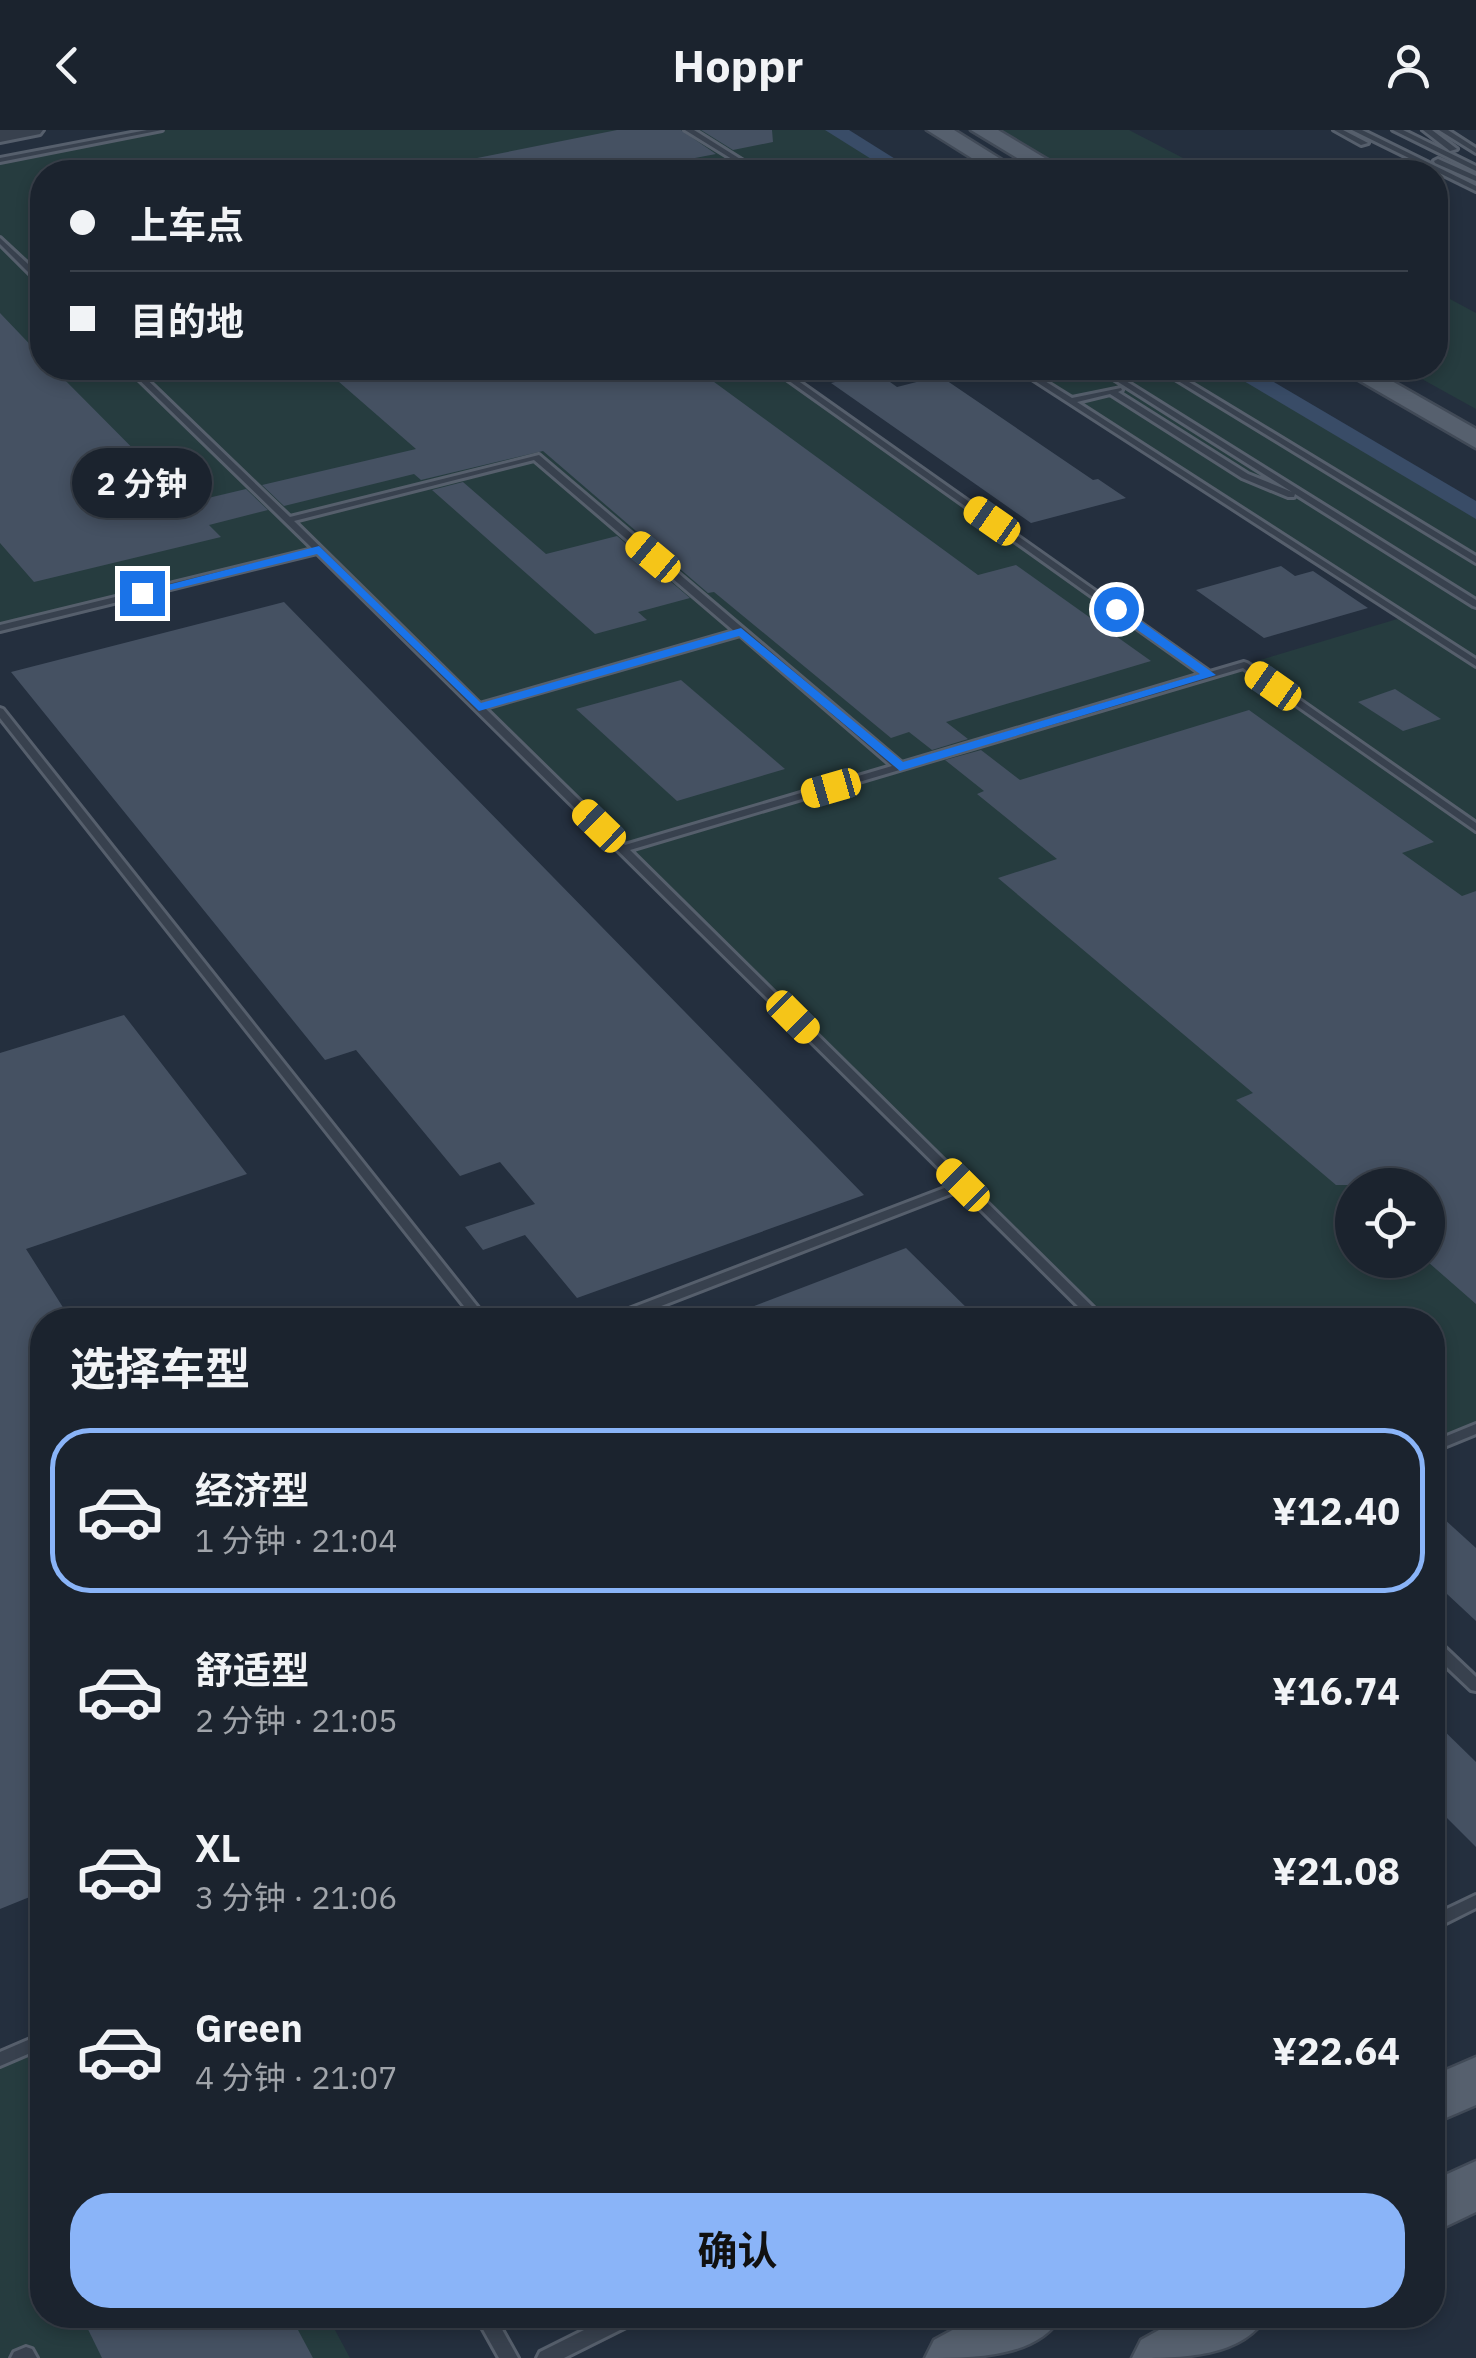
<!DOCTYPE html>
<html lang="zh">
<head>
<meta charset="utf-8">
<style>
  :root { --surface:#1b232e; --page:#242b36; --text:#f1f3f6; --muted:#a0a4aa; --line:#39404a; --accent:#8ab4f8 }
  body { margin:0; font-family:"IBM Plex Sans","Noto Sans SC",sans-serif; background:var(--page); color:var(--text); height:100vh; display:flex; flex-direction:column; font-size:38px; white-space:nowrap }
  * { box-sizing:border-box; margin:0 }
  p { font-size:32px; color:var(--muted) }
  .icon { flex:none; width:55px; height:55px; fill:none; stroke:currentColor; stroke-width:2; stroke-linecap:round; stroke-linejoin:round }
  .map { position:relative; flex:1; overflow:hidden }
  .drawer { position:absolute; left:30px; top:1178px; width:1415px; height:1020px; display:flex; flex-direction:column; background:var(--surface); border-radius:40px; box-shadow:0 5px 15px #0003,0 0 0 2px var(--line) }
  .drawer>* { flex:none }
  .hud { position:absolute; left:30px; top:30px; width:1418px; height:220px; border-radius:40px; box-shadow:0 5px 15px #0003,0 0 0 2px var(--line); display:grid; align-content:center; height:220px; padding:0 40px; background:var(--surface) }
  .controls { position:absolute; left:1335px; top:1038px; display:grid; gap:20px }
  .controls a { display:grid; place-items:center; width:110px; height:110px; border-radius:50%; background:var(--surface); box-shadow:0 5px 15px #0003,0 0 0 2px var(--line); font-size:50px }
  .end { position:absolute; width:45px; height:45px; margin:-22px; border:12px solid #1a73e8; background:#fff; box-shadow:0 0 0 5px #fff }
  .from { border-radius:50% }
  .bubble { position:absolute; height:70px; border-radius:35px; background:var(--surface); box-shadow:0 5px 15px #0003,0 0 0 2px var(--line); font-size:32px; font-weight:700; line-height:70px; text-align:center }
  .car { position:absolute; width:30px; height:60px; margin:-30px -15px; border-radius:12px; box-shadow:0 0 8px 2px #0007; background:linear-gradient(#f5c518 24%,#345 0 40%,#f5c518 0 76%,#345 0 86%,#f5c518 0) }
  .hud b { display:flex; align-items:center; gap:35px; height:95px; font-size:38px }
  .hud b+b { border-top:2px solid var(--line) }
  .hud i { width:25px; height:25px; background:var(--text) }
  ul { padding:0; list-style:none }
  li { display:flex; align-items:center; gap:30px; height:165px; margin:0 20px 15px; padding:0 20px; border:5px solid transparent; border-radius:40px }
  li div { flex:1 }
  li b { display:block; font-size:38px }
  li em { font-style:normal; font-weight:700 }
  li.selected { border-color:var(--accent) }
  li>.icon { width:90px; height:90px; stroke-width:1.5 }
  h2 { padding:0 40px; font-size:45px; line-height:120px }
  .primary-button { display:flex; gap:20px; margin-top:auto; padding:20px 40px }
  .primary-button a { flex:1; height:115px; border-radius:40px; background:var(--accent); color:#111; font-size:40px; font-weight:700; line-height:115px; text-align:center }
  header { display:flex; justify-content:space-between; align-items:center; height:130px; padding:0 40px; background:var(--surface); font-size:45px; font-weight:700 }
  .map>svg:first-child { display:block }
  .green { fill:#263c3f; fill-rule:evenodd }
  .lines { fill:none; stroke-linecap:round; stroke-linejoin:round }
  .canal { fill:#394c67; fill-rule:evenodd }
  .building { fill:#455162 }
  .service-casing { stroke:#565f6c; stroke-width:6 }
  .tertiary-casing { stroke:#565f6c; stroke-width:6 }
  .primary-casing { stroke:#414a57; stroke-width:5 }
  .service { fill:#38414e; fill-rule:evenodd }
  .tertiary { fill:#38414e; fill-rule:evenodd }
  .primary { fill:#56606e; fill-rule:evenodd }
  .route { fill:#1a73e8 }
</style>
</head>
<body>
<header><svg class="icon" aria-label="back" viewBox="0 0 24 24"><path d="M15 5l-7 7 7 7"/></svg>Hoppr<svg class="icon" aria-label="person" viewBox="0 0 24 24"><circle cx="12" cy="8" r="4"/><path d="M4 21q1-7 8-7t8 7"/></svg></header>
<div class="map">
<svg width="1476" height="2228" viewBox="0 0 1476 2228">
  <rect width="100%" height="100%" fill="#242f3e"/>
  <g class="green">
    <path d="M158,0H835L906,42H42V238H775L1210,545L1404,487L1019,238H1234L1476,382V1299L1433,1318L1432,1190H1100L319,420L0,498V30ZM1352,1055H1428V1130H1352Z"/>
    <path d="M983,0H1129L1210,42H1058Z"/>
    <path d="M1435,161L1476,183V279L1402,238H1435Z"/>
    <path d="M42,1911V2185H327L350,2228H0V1929Z"/>
  </g>
  <g class="lines">
    <g class="canal">
      <path d="M825,0H849L916,42H892Z"/>
      <path d="M1222,238H1250L1476,371V389Z"/>
    </g>
  </g>
  <g class="building">
    <path d="M617,0H681L716,24L695,28L717,42H468L467,30Z"/>
    <path d="M701,0H772L773,12L733,20Z"/>
    <path d="M0,183L42,227V238H53L187,373L246,359L268,380L209,395L221,407L34,452L0,413Z"/>
    <path d="M323,238H695L978,445L1016,435L1151,531L946,592L968,609L932,620L909,602L891,608L714,462L708,463L543,321L421,350L414,344L284,376L262,355L416,319Z"/>
    <path d="M876,242L897,257L940,246L1093,350L1098,349L1126,368L1031,393L831,253Z"/>
    <path d="M463,352L546,424L617,406L690,468L638,482L647,490L595,504L432,360Z"/>
    <path d="M1281,436L1295,446L1313,441L1368,478L1264,508L1196,460Z"/>
    <path d="M284,472L864,1065L577,1168L525,1105L483,1120L465,1097L535,1074L500,1032L460,1046L356,920L325,930L11,542Z"/>
    <path d="M681,550L785,639L677,671L576,579Z"/>
    <path d="M1395,559L1441,589L1403,601L1358,572Z"/>
    <path d="M1249,580L1434,712L1402,723L1462,766L1476,761V1174L1428,1132V1055H1336L1236,970L1253,963L998,748L1057,729L977,664L984,661L945,630L981,620L1020,650Z"/>
    <path d="M124,885L247,1044L26,1119L71,1190H42V1762L0,1779V923Z"/>
    <path d="M906,1118L979,1190H723V1188Z"/>
    <path d="M1432,1378L1476,1418V1491L1432,1450Z"/>
    <path d="M1432,1589L1476,1632V1717L1432,1673Z"/>
    <path d="M81,2185H290L313,2228H102Z"/>
  </g>
  <g class="lines">
    <defs>
      <g id="service">
        <path d="M147,0H162L0,32V28Z"/>
        <path d="M685,0H694L761,42H753Z"/>
        <path d="M1334,0H1343L1368,13L1361,15Z"/>
        <path d="M1352,0H1362L1476,56V61Z"/>
        <path d="M1393,0H1403L1476,36V41Z"/>
        <path d="M1423,0H1432L1457,19L1450,21Z"/>
        <path d="M1439,0H1448L1476,18V23Z"/>
        <path d="M1438,29L1476,46V51L1435,33L1434,31Z"/>
        <path d="M0,108L42,147V153H39L0,114Z"/>
        <path d="M127,238H135L290,387L539,325L902,633L1201,544L771,238H780L1210,542L1244,532L1247,533L1476,693V701L1243,538L630,720L1106,1190H1092L961,1060L625,1190H607L608,1187L955,1054L317,423L0,501V495L313,419ZM534,330L734,501L480,574L294,391ZM740,505L892,636L625,715L485,578Z"/>
        <path d="M1015,238H1024L1072,268L1121,258L1122,260L1118,262L1248,344L1292,362L1096,238H1105L1476,470V477L1473,476L1295,364L1294,367H1288L1242,348L1110,264L1077,272L1476,529V536Z"/>
        <path d="M1157,238H1166L1476,426V433Z"/>
        <path d="M0,578L3,579L488,1190H475L0,588Z"/>
        <path d="M1476,1294V1304L1432,1322V1312Z"/>
        <path d="M1432,1509L1437,1510L1476,1547V1561L1471,1560L1432,1523Z"/>
        <path d="M1476,1765V1778L1432,1800V1786Z"/>
        <path d="M42,1904V1918L0,1936V1922Z"/>
        <path d="M475,2185H494L518,2228H499Z"/>
        <path d="M614,2185H641L638,2191L564,2228H537L540,2222Z"/>
        <path d="M26,2217L32,2219L37,2228H11L14,2222Z"/>
      </g>
      <path id="tertiary" d="M0,0H43L40,4L0,12Z"/>
      <g id="primary">
        <path d="M927,0H954L1015,38L1011,42H994Z"/>
        <path d="M971,0H998L1068,42H1040Z"/>
        <path d="M1338,238H1369L1476,299V318Z"/>
        <path d="M1476,1927V1975L1432,1994V1946Z"/>
        <path d="M1476,2031V2082L1432,2103V2051Z"/>
        <path d="M980,2185H1062C1038,2228 974,2228 925,2228L934,2210Z"/>
        <path d="M1186,2185H1267C1243,2228 1181,2228 1132,2228L1141,2210Z"/>
      </g>
    </defs>
    <use href="#service" class="service-casing"/>
    <use href="#tertiary" class="tertiary-casing"/>
    <use href="#primary" class="primary-casing"/>
    <use href="#service" class="service"/>
    <use href="#tertiary" class="tertiary"/>
    <use href="#primary" class="primary"/>
  </g>
  <path class="route" d="M319,416L481,573L741,498L903,632L1200,544L1112,482V477H1121L1216,545L900,641L739,506L479,581L317,424L142,467L136,463Z"/>
</svg>
<div class="controls">
<a><svg class="icon" aria-label="locate" viewBox="0 0 24 24"><circle cx="12" cy="12" r="6"/><path d="M12 2v4M12 18v4M2 12h4M18 12h4"/></svg></a>
</div>
<i class="end from" style="left:1116px;top:479px"></i>
<i class="end" style="left:142px;top:463px"></i>
<div class="bubble" style="left:72px;top:318px;width:140px">2 分钟</div>
<i class="car" style="left:992px;top:391px;rotate:305deg"></i>
<i class="car" style="left:653px;top:427px;rotate:310deg"></i>
<i class="car" style="left:1273px;top:556px;rotate:305deg"></i>
<i class="car" style="left:831px;top:658px;rotate:254deg"></i>
<i class="car" style="left:599px;top:696px;rotate:314deg"></i>
<i class="car" style="left:793px;top:887px;rotate:135deg"></i>
<i class="car" style="left:963px;top:1055px;rotate:315deg"></i>
<div class="hud">
<b><i class="from"></i>上车点</b>
<b><i></i>目的地</b>
</div>
<section class="drawer">
<h2>选择车型</h2>
<ul>
<li class="selected"><svg class="icon" aria-label="car" viewBox="0 0 24 24"><path d="M5 17H2v-5l4-1 3-4h7l3 4 3 1v5h-3M9 17h6M6 11h13"/><circle cx="7" cy="17" r="2"/><circle cx="17" cy="17" r="2"/></svg><div><b>经济型</b><p>1 分钟 · 21:04</p></div><em>¥12.40</em></li>
<li><svg class="icon" aria-label="car" viewBox="0 0 24 24"><path d="M5 17H2v-5l4-1 3-4h7l3 4 3 1v5h-3M9 17h6M6 11h13"/><circle cx="7" cy="17" r="2"/><circle cx="17" cy="17" r="2"/></svg><div><b>舒适型</b><p>2 分钟 · 21:05</p></div><em>¥16.74</em></li>
<li><svg class="icon" aria-label="car" viewBox="0 0 24 24"><path d="M5 17H2v-5l4-1 3-4h7l3 4 3 1v5h-3M9 17h6M6 11h13"/><circle cx="7" cy="17" r="2"/><circle cx="17" cy="17" r="2"/></svg><div><b>XL</b><p>3 分钟 · 21:06</p></div><em>¥21.08</em></li>
<li><svg class="icon" aria-label="car" viewBox="0 0 24 24"><path d="M5 17H2v-5l4-1 3-4h7l3 4 3 1v5h-3M9 17h6M6 11h13"/><circle cx="7" cy="17" r="2"/><circle cx="17" cy="17" r="2"/></svg><div><b>Green</b><p>4 分钟 · 21:07</p></div><em>¥22.64</em></li>
</ul>
<div class="primary-button"><a>确认</a></div>
</section>
</div>
</body>
</html>
